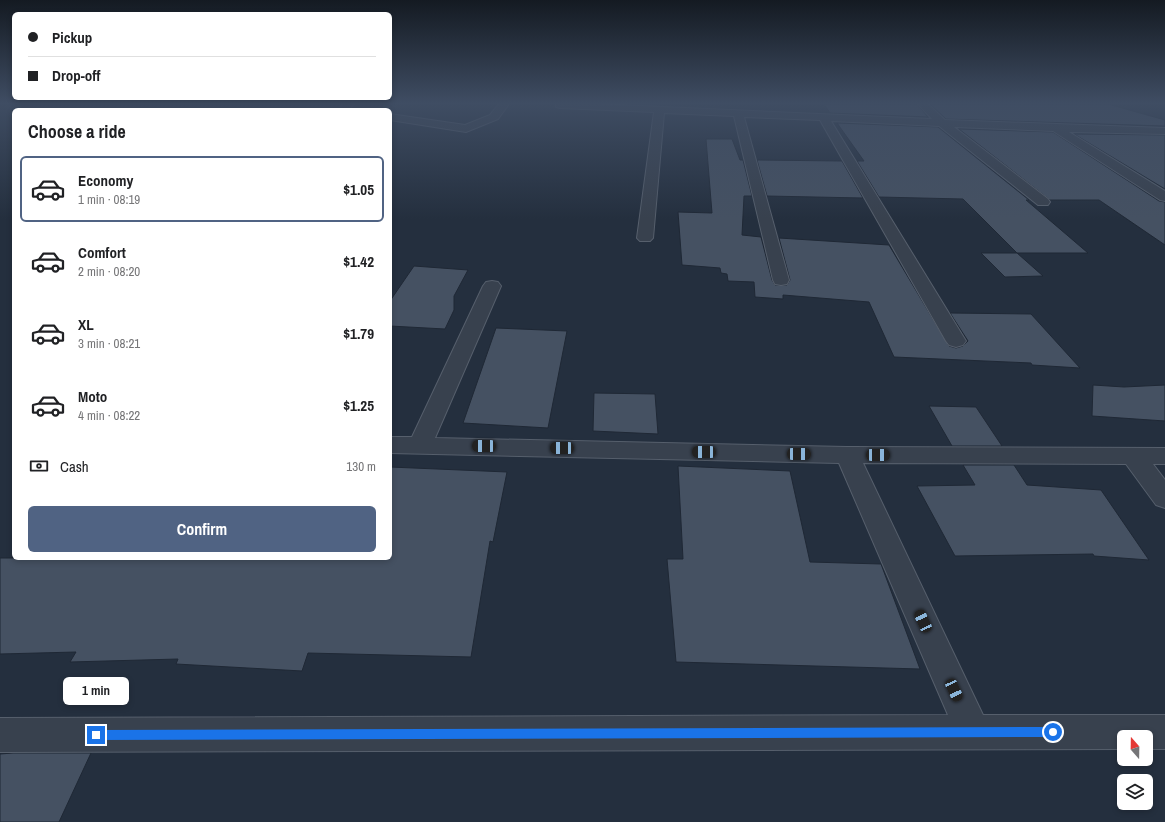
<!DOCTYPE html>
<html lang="en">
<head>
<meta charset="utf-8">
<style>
  :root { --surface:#fff; --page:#f2f2f2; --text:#202124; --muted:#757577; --line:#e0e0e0; --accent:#506383 }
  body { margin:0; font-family:"Archivo Narrow",sans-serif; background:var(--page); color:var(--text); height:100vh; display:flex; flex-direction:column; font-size:15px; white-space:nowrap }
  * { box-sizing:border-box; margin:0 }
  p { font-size:13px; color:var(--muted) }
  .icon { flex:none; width:22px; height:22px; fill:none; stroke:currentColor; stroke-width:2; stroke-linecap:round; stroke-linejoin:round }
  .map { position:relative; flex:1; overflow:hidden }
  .details { position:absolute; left:12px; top:108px; width:380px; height:452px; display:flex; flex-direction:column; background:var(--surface); border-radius:6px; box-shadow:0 2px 6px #0003 }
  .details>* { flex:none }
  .banner { position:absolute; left:12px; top:12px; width:380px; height:88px; border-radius:6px; box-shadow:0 2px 6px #0003; display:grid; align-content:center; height:88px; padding:0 16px; background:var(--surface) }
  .needle { width:26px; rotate:340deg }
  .buttons { position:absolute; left:1117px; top:730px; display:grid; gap:8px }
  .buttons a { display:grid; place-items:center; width:36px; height:36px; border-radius:6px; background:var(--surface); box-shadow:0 2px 6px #0003; font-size:20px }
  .end { position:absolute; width:18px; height:18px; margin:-9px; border:5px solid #1a73e8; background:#fff; box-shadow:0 0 0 2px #fff }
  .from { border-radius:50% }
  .bubble { position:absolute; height:28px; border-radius:6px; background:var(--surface); box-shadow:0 2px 6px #0003; font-size:13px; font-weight:700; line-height:28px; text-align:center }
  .car { position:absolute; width:12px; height:24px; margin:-12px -6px; border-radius:5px; box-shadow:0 0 3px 1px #0007; background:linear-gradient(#222 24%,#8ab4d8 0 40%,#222 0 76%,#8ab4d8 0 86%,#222 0) }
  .banner b { display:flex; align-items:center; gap:14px; height:38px; font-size:15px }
  .banner b+b { border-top:1px solid var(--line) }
  .banner i { width:10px; height:10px; background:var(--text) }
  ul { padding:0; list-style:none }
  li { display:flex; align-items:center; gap:12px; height:66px; margin:0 8px 6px; padding:0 8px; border:2px solid transparent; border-radius:6px }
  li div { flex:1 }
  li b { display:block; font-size:15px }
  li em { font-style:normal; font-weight:700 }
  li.on { border-color:var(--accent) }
  li>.icon { width:36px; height:36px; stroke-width:1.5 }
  h2 { padding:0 16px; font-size:18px; line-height:48px }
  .pay { display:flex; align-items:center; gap:10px; height:44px; padding:0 16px; font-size:15px }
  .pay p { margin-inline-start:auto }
  .button { display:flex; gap:8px; margin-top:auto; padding:8px 16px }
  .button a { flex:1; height:46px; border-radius:6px; background:var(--accent); color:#fff; font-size:16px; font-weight:700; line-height:46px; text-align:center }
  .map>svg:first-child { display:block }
  .building { fill:#455162; stroke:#1f2835 }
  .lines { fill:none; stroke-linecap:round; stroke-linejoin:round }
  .minor-casing { stroke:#565f6c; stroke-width:2 }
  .minor { fill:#38414e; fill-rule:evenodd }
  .route { fill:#1a73e8 }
</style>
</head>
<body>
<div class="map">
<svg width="1165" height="822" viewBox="0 0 1165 822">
  <rect width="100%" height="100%" fill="#242f3e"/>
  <g class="building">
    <path d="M824,104H917L928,117L830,113Z"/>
    <path d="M930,104H1108L1165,120V126L946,119Z"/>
    <path d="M837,123L938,127L1029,200H1026L1088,253H1017L963,199L879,197L857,161H864Z"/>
    <path d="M959,129L1053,132L1159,201L1165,202V245L1099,200H1050Z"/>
    <path d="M1074,134L1165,135V189Z"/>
    <path d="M706,139H732L740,160H743L752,196H744L742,235L761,237L772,280L775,285H787L790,280L779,238L889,245L949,346L956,348L963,346L968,341L950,313L1031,314L1080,368L1032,365L1031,363L894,357L869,302L783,295V299L755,297L754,282L728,281L727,274L721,273L720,268L682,265L678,212L712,213Z"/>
    <path d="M757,160L842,161L863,198L767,196Z"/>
    <path d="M981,253H1017L1043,276L1005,277Z"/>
    <path d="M414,266L468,270L454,296V310L445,329L390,326V301Z"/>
    <path d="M496,328L567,331L548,428L463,423Z"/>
    <path d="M1093,385L1124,387L1165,385V421L1092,416Z"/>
    <path d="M594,393L655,394L658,434L593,431Z"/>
    <path d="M929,406L976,407L1002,446H952Z"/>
    <path d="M963,465H1014L1027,485L1101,490L1149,560L1094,556L1093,554L955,556L917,486L975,485Z"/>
    <path d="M678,466L790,471L810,562L881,564L920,669L676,662L667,559H683Z"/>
    <path d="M390,467L507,472L493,542L490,541L471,657L308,653L302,671L176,664L178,659L70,662L76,652L0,654V558H390Z"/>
    <path d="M13,753H91L59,822H0V754Z"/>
  </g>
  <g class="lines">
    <defs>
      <g id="minor">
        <path d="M343,104H354L351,107L352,110H342L341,106Z"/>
        <path d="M499,104H509L498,119L466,132L390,120V114L465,125L490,115Z"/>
        <path d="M556,104H595L932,119L918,104H928L945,120L1165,128V134L1069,132L1165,191V201L1160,200L1053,131L954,127L1048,199L1050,202L1048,205H1038L939,126L831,121L966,341L963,345L956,347L949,345L946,341L820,120L744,117L789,280L787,284L781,285L775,284L773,280L734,116L664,113L653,238L650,241H640L637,238L654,112L560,108L556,107Z"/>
        <path d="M492,281L498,282L501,286L435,438L847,447L1165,448V464H1153L1165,480V508L1156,505L1126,464L863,463L983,715H1165V749H1146V737H1124V749L0,752V718L948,715L839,463L390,453V437H412L483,286L486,282Z"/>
      </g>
    </defs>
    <use href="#minor" class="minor-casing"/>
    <use href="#minor" class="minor"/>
  </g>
  <linearGradient id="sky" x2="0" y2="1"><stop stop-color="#141a22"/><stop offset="0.47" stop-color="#3f4d63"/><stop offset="1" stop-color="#3f4d63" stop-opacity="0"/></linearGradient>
  <rect width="1165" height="219" fill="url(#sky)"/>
  <path class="route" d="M1053,727L1057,728L1058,732L1057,735L1053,737L96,740L92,738L91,735L92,731L96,730Z"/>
</svg>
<div class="buttons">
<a><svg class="needle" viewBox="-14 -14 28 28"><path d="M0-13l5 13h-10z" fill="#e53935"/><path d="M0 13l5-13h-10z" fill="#757577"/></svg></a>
<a><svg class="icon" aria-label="layers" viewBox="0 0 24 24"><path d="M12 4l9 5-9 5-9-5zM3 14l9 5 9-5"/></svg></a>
</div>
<i class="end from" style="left:1053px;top:732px"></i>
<i class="end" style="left:96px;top:735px"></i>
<div class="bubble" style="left:63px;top:677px;width:66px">1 min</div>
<i class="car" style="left:484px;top:446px;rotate:271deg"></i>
<i class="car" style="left:562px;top:448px;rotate:271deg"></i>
<i class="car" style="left:704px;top:452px;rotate:271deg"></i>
<i class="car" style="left:799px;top:454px;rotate:91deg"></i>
<i class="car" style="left:878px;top:455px;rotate:90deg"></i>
<i class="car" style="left:923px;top:621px;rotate:335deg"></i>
<i class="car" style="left:954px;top:690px;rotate:155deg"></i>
<div class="banner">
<b><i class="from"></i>Pickup</b>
<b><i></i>Drop-off</b>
</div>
<section class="details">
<h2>Choose a ride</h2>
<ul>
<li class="on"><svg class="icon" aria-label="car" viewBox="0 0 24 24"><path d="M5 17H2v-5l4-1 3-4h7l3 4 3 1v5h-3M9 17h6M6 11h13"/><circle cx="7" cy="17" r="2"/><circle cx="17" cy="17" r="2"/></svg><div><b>Economy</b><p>1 min · 08:19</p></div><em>$1.05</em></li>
<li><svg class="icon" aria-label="car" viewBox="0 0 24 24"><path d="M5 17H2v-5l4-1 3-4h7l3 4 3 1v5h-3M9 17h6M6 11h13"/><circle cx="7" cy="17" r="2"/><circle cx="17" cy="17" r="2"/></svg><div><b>Comfort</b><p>2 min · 08:20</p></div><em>$1.42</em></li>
<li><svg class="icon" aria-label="car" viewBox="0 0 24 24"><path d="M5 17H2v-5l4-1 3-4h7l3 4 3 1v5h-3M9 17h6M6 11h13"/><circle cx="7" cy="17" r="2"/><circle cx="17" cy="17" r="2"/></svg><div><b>XL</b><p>3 min · 08:21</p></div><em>$1.79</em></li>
<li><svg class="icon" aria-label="car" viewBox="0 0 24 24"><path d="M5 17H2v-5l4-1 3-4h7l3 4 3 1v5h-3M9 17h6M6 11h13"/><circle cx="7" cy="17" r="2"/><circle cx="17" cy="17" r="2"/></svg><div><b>Moto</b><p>4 min · 08:22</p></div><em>$1.25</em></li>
</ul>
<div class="pay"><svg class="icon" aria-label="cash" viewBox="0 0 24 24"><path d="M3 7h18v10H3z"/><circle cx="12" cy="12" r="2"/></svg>Cash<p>130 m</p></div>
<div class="button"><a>Confirm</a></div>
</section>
</div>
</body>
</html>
